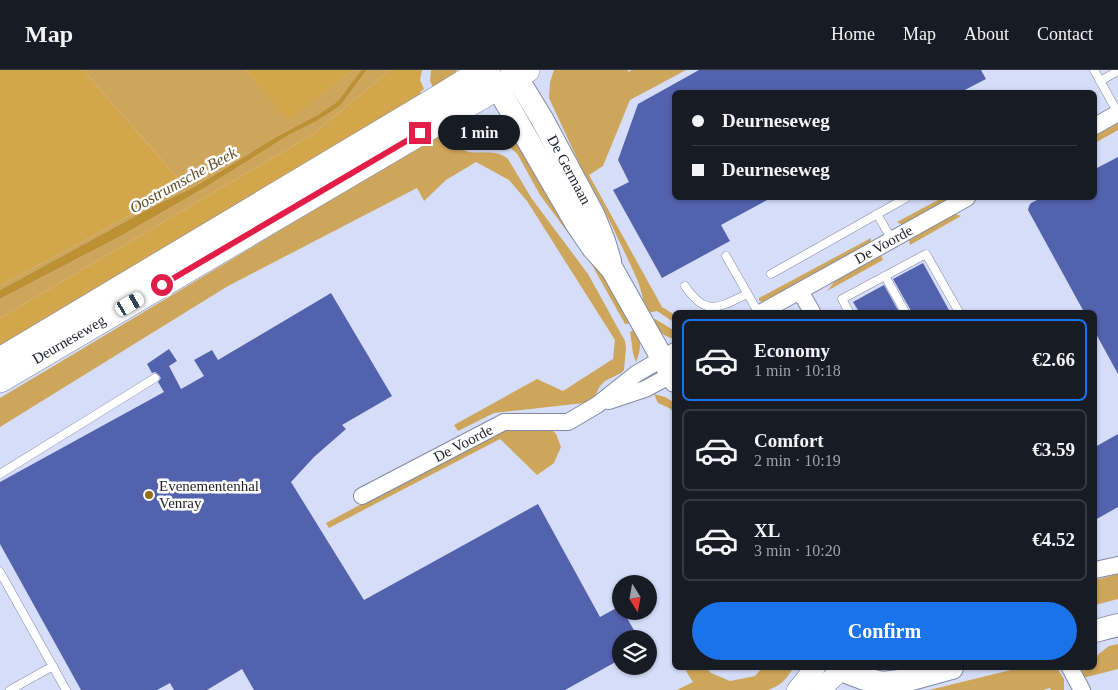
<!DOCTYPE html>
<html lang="en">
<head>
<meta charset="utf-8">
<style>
  :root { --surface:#171b24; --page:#242831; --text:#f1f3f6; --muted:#9ea1a6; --line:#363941; --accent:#1a73e8 }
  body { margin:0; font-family:"Times New Roman",serif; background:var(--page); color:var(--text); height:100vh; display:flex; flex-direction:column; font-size:19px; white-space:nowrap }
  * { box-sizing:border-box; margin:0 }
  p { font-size:16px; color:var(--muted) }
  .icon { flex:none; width:28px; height:28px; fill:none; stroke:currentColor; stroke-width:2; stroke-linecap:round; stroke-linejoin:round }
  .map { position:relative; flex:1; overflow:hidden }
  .drawer { position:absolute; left:672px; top:240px; width:425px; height:360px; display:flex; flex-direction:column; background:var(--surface); border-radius:8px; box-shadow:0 1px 4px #0004 }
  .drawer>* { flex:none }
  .hud { position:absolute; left:672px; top:20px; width:425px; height:110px; border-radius:8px; box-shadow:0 1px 4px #0004; display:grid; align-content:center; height:110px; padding:0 20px; background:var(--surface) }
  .needle { width:32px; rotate:169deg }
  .fabs { position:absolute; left:612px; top:505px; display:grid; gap:10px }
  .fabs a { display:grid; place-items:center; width:45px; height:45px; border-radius:50%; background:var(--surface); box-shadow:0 1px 4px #0004; font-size:25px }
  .end { position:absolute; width:22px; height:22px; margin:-11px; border:6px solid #e11d48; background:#fff; box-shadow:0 0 0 2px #fff }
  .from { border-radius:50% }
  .bubble { position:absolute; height:35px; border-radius:18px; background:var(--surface); box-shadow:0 1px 4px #0004; font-size:16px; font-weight:600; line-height:35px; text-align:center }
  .car { position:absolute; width:15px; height:30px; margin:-15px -8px; border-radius:6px; box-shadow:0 0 4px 1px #0007; background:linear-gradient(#fff 24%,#345 0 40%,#fff 0 76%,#345 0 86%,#fff 0) }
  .hud b { display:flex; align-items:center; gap:18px; height:48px; font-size:19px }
  .hud b+b { border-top:1px solid var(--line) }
  .hud i { width:12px; height:12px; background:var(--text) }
  ul { padding:9px 0 0; list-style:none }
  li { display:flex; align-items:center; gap:15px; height:82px; margin:0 10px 8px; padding:0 10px; border:2px solid var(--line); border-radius:8px }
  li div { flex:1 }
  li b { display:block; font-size:19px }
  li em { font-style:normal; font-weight:600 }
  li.selected { border-color:var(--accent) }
  li>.icon { width:45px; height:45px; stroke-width:1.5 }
  .cta { display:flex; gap:10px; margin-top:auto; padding:10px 20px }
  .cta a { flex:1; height:58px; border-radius:30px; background:var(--accent); color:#fff; font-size:20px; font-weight:600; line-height:58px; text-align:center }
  header { display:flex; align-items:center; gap:30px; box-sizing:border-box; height:70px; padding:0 25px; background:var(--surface); border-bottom:1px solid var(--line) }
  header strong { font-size:24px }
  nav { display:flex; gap:28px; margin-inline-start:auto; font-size:18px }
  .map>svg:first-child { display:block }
  .green { fill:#cea65b }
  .forest { fill:#d3a64c }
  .water { fill:#bd9033 }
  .building { fill:#5262ad }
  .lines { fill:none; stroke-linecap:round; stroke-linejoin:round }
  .service-casing { stroke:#8189a2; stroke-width:9 }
  .minor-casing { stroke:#8189a2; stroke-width:18 }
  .tertiary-casing { stroke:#8189a2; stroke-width:21 }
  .secondary-casing { stroke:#8189a2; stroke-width:24 }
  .primary-casing { stroke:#8189a2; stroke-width:26 }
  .service { stroke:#fff; stroke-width:8 }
  .minor { stroke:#fff; stroke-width:16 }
  .tertiary { stroke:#fff; stroke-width:20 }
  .secondary { stroke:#fff; stroke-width:22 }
  .primary { stroke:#fff; stroke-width:25 }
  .route { stroke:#e11d48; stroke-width:6 }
  .poi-dot { fill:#936c14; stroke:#fff; stroke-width:2 }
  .labels { text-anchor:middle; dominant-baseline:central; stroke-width:5; stroke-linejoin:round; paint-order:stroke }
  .street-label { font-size:15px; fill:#1e212b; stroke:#fff }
  .poi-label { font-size:15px; fill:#1e212b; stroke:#fff; text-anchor:start }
  .water-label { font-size:16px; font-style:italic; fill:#5f4b26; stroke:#fff }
</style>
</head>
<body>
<header>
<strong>Map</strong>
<nav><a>Home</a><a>Map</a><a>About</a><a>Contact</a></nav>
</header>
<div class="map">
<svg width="1118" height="620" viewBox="0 0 1118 620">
  <rect width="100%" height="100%" fill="#d5ddf9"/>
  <g class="green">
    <path d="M83,0H246L288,49L354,0H361L338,31L319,44L274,68L226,98L192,118L150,138L0,220V216L93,166L184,115Z"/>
    <path d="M367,0H388L384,5L313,64L0,248V229L121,166L206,117L289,65L317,51L340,36Z"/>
    <path d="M431,0H457L452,7L436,23L430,11Z"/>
    <path d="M554,0H628V2L632,0H686L630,30L603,96L589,105L662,237L675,245V253L657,241L647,243L639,214L633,200L603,137L581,97L549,28L550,12Z"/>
    <path d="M480,52C491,52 499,54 509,58L610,214L633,253L625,254L592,195L540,125L518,85C500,64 482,80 465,68C462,66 460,62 457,59L470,54Z"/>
    <path d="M1118,53V60L1095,73V66Z"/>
    <path d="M443,63C451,69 459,80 469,82C483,84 497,79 508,89L532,129L588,204L625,271L626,278L624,300L621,303L605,311L600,316L595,326L584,333L494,343L458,361L454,355L537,309L563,321L613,289L615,270L527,131L509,110L476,92L446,110L424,131L417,118L228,216L0,357V328Z"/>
    <path d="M942,128H954L904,156L897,152Z"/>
    <path d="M955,144L961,146L910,175L909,170Z"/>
    <path d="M871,168V173L766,232L759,231V228Z"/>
    <path d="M881,185L883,190L827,221L835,211Z"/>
    <path d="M655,249L675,261V269C664,267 656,260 651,250Z"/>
    <path d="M636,259C642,269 641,281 636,292C632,284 632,272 630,262Z"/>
    <path d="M654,324L665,327L675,333V343L669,338L658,333Z"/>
    <path d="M549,357L556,364L561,377L554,393L537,405L500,369L329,458L326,453L493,364L516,358Z"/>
    <path d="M1118,504V529L1095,535V510Z"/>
    <path d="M1118,574V599L1083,608L1082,598H1095V587L1109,576Z"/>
    <path d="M684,598H706L711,603L730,611L755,606L762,598H793C787,609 780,616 768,620H677L693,612Z"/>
    <path d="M1019,598H1057L1064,609V620H1051L1050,618L1043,620H929Z"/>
  </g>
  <g class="forest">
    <path d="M0,0H83L184,115L93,166L0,216Z"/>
    <path d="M246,0H354L288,50Z"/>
    <path d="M388,0H422L420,10L424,19L420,22L423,27L0,281V248L313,64L384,5Z"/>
  </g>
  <path class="water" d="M361,0H367L340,36L317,51L289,65L206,117L121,166L0,229V220L150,138L192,118L226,98L274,68L319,44L338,31Z"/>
  <g class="building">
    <path d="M699,0H981L986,9L961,22H675V128H771L721,155L730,171L662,208L613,120L629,112L618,90L638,34Z"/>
    <path d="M1118,87V304L1095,262V242H1084L1028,140L1029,136L1031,133L1041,128H1095V99Z"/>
    <path d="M923,193L928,202L950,242H911L910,239L893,209Z"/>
    <path d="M884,215L899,242H859L853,232Z"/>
    <path d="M331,223L392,326L342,355L346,359L314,387L291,412L364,530L538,434L600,547L620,536L621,541H623L639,569H621V589L565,620H254L242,599L207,620H174L170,613L157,620H81L0,474V412L164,322L158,312L161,308L159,305L155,302L152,303L147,294L169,279L177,291L169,296L181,319L204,306L194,290L212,280L218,290Z"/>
    <path d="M1118,364V437L1095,450V377Z"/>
  </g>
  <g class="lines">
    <defs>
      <g id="service">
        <path d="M1094,0L1118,43"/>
        <path d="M1100,11L1118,1"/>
        <path d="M877,144L892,170"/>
        <path d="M726,186L758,242"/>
        <path d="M771,204L906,128"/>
        <path d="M885,206L905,242"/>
        <path d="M685,216C706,247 718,238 747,224"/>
        <path d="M849,242L842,229L926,184L959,242"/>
        <path d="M0,404L155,308"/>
        <path d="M0,502L66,620"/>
        <path d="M10,620L53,596"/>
      </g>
      <g id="minor">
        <path d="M1095,56L1118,43"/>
        <path d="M800,221L812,242"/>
        <path id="s1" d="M762,242L967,128"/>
        <path d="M609,331L645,319L675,303"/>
        <path id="s2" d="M362,426L504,352H568L597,335L636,304L675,281"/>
        <path d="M1095,500L1118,495"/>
        <path d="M1070,598L1082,620"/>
      </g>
      <g id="tertiary">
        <path d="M797,620L815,598"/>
        <path d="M820,620L841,600L842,598"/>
      </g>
      <g id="secondary">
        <path id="s3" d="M512,0L542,49L594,146L604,171L610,191"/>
        <path d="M489,3L576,153L593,178L612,199L675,311"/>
        <path d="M1095,561L1118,555"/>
        <path d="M838,598L841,600L862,608L882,613L908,610L952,598"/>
      </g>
      <g id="primary">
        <path d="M0,290L435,30L484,0"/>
        <path id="s4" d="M0,310L527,0"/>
      </g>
    </defs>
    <use href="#service" class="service-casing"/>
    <use href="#minor" class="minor-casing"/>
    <use href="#tertiary" class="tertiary-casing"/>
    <use href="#secondary" class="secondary-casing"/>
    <use href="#primary" class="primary-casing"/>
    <use href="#service" class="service"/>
    <use href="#minor" class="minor"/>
    <use href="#tertiary" class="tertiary"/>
    <use href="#secondary" class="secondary"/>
    <use href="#primary" class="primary"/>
  </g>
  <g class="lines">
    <path class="route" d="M162,215L420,63"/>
  </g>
  <circle class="poi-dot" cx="149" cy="425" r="5"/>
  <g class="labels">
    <g class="street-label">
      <text stroke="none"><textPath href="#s3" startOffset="115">De Germaan</textPath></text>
      <text stroke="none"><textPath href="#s1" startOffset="139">De Voorde</textPath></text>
      <text stroke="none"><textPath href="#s4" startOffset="80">Deurneseweg</textPath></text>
      <text stroke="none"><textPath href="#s2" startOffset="114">De Voorde</textPath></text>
    </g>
    <g class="poi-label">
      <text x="159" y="416">Evenementenhal<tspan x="159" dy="17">Venray</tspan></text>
    </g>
    <g class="water-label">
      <text transform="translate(183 110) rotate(-29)">Oostrumsche Beek</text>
    </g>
  </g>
</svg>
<div class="fabs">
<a><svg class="needle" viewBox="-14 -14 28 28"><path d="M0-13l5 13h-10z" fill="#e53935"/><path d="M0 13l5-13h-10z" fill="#9ea1a6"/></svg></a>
<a><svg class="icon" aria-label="layers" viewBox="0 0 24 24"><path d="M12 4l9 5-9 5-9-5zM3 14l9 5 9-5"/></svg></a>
</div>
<i class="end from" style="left:162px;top:215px"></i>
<i class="end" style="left:420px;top:63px"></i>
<div class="bubble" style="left:438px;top:45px;width:82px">1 min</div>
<i class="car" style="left:130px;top:234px;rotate:60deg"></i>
<div class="hud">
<b><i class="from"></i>Deurneseweg</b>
<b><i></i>Deurneseweg</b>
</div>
<section class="drawer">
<ul>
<li class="selected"><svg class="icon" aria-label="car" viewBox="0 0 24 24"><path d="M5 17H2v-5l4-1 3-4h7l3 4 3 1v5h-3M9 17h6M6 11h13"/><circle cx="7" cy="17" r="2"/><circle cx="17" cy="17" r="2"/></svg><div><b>Economy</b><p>1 min · 10:18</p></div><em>€2.66</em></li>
<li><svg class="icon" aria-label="car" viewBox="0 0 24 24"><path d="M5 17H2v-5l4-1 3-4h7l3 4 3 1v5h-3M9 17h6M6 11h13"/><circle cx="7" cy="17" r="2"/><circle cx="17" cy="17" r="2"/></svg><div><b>Comfort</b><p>2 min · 10:19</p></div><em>€3.59</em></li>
<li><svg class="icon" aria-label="car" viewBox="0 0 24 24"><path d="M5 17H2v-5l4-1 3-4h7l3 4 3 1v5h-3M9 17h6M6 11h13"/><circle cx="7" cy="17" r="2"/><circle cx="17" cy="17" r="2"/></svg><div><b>XL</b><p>3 min · 10:20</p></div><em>€4.52</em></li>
</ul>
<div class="cta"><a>Confirm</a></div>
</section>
</div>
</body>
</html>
